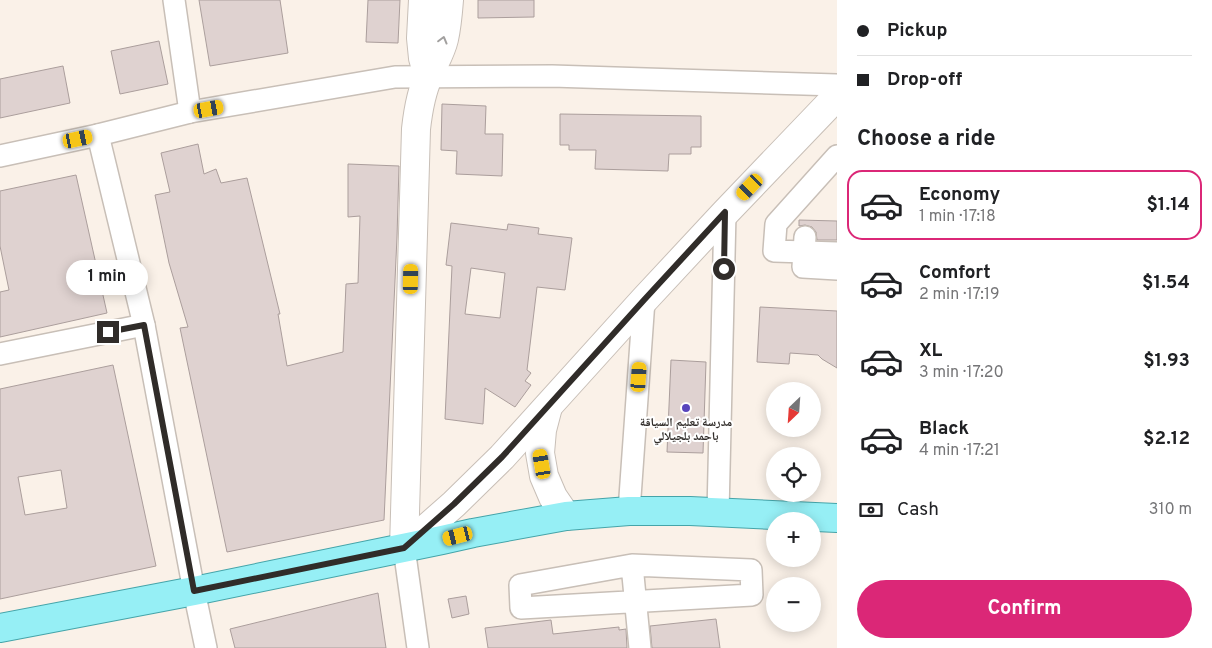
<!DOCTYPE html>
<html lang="en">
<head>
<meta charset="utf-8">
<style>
  :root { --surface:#fff; --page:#f2f2f2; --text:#202124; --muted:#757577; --line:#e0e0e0; --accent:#db2777 }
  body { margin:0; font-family:Overpass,"Noto Naskh Arabic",sans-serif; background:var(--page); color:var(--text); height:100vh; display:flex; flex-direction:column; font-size:19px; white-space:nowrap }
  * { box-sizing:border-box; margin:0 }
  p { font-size:16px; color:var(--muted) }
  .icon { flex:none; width:28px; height:28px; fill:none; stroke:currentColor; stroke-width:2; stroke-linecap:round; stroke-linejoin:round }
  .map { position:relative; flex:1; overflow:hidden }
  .drawer { display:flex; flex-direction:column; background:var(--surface); width:375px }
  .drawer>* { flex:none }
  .top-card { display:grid; align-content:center; height:110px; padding:0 20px; background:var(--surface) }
  .needle { width:32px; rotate:205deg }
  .fabs { position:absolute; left:766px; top:382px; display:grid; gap:10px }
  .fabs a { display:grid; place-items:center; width:55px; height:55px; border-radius:50%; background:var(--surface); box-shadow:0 2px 12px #0003; font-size:25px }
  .end { position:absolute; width:22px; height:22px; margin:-11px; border:6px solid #302c29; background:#fff; box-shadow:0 0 0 2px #fff }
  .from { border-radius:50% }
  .bubble { position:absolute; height:35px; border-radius:18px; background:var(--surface); box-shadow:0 2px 12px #0003; font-size:16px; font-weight:700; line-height:35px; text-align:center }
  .car { position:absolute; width:15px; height:30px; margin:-15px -8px; border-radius:6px; box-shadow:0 0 4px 1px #0007; background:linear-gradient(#f5c518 24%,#345 0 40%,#f5c518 0 76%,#345 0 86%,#f5c518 0) }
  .top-card b { display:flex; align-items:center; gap:18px; height:48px; font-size:19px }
  .top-card b+b { border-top:1px solid var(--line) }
  .top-card i { width:12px; height:12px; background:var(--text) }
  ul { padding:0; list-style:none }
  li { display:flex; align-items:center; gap:15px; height:70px; margin:0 10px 8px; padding:0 10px; border:2px solid transparent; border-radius:15px }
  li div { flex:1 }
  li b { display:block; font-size:19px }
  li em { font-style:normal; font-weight:700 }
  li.active { border-color:var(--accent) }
  li>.icon { width:45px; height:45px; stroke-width:1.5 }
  h2 { padding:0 20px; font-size:22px; line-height:60px }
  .pay { display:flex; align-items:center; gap:12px; height:55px; padding:0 20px; font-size:19px }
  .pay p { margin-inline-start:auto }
  .action { display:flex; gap:10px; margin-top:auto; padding:10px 20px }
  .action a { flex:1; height:58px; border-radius:30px; background:var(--accent); color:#fff; font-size:20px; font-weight:700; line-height:58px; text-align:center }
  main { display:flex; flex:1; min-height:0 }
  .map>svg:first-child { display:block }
  .building { fill:#dfd2d0; stroke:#ab9e9c; fill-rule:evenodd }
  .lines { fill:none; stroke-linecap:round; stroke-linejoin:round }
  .minor-casing { stroke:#c8bfb7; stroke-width:24 }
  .secondary-casing { stroke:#c8bfb7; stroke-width:30 }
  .primary-casing { stroke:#45a4a9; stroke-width:30 }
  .minor { stroke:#fff; stroke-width:21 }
  .secondary { stroke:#fff; stroke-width:28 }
  .primary { stroke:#96eff5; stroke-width:28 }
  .oneway { stroke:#a2a09f }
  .route { stroke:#302c29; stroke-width:6 }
  .poi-dot { fill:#5744bc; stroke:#fff; stroke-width:2 }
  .labels { text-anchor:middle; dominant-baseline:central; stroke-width:4; stroke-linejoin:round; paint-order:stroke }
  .poi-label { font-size:12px; font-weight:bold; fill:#302c29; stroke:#fff }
</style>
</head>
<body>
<main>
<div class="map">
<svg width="837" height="648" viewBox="0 0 837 648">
  <rect width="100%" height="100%" fill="#faf1e8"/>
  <g class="building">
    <path d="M199,0H280L288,53L210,66Z"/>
    <path d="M368,0H400L398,43L366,42Z"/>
    <path d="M478,0H534V17L478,18Z"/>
    <path d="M159,41L168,84L120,94L111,51Z"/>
    <path d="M63,66L70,103L0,118V79Z"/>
    <path d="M442,104L486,106L485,134H503L502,176L456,174L457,151L441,150Z"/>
    <path d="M560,114L701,116V147H691V154H669L668,171L595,169L596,150H569V145H560Z"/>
    <path d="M198,144L204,174L216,169L221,183L247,178L280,314H278L287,366L343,352L346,284L358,283L360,216L348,217V164L399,166L397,237L384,520L227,552L180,328L188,327L169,263L155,195L170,192L161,153Z"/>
    <path d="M76,175L107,313L0,337V292L9,290L0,246V191Z"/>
    <path d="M799,220L837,221V240H817L816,232L812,227L805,225L799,226Z"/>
    <path d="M451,223L507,230L508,224L539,228L538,234L572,238L565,290L537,287L527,370L531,373L525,381L531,385L515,407L485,388L483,424L445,419L452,266L446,265ZM471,268L505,273L500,318L465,314Z"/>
    <path d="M760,307L837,311V368L822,359L818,355L790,353L789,364L757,362Z"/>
    <path d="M671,360L706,362L703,453L667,452Z"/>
    <path d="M113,365L156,566L0,599V389ZM61,470L67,508L25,515L18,477Z"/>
    <path d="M378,593L386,648H235L230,629Z"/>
    <path d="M466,596L469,614L452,618L448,599Z"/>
    <path d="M716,619L720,648H652L650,626Z"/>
    <path d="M551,620L553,634L619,627V630L626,629L627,648H488L485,628Z"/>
  </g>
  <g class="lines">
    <defs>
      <g id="minor">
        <path d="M174,0L190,112"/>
        <path d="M98,135L144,325L194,591L206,648"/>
        <path d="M0,156L98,135L190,112L395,77L552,76L837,85"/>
        <path d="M837,156L776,224L774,251L837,253"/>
        <path d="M805,237L803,267L837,269"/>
        <path d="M0,354L144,325"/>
        <path d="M629,511L644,300"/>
        <path d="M718,513L725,213"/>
        <path d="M404,548L418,648"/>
        <path d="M632,565L751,570L752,595L521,608L520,585L632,565L640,648"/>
      </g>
      <g id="secondary">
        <path d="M423,0L421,38L423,58L428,76"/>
        <path d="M548,407L542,430L540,453L544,476L553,497L566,516"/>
        <path d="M404,548L454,504L502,457L644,300L725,213L837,96"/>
        <path d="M404,548L416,129C418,111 421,92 429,75C434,63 441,52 444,39C447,26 448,13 449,0"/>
      </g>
      <path id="primary" d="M0,628L194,591L442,540L473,533L566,516L629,511H690L837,518"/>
    </defs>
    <use href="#minor" class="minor-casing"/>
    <use href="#secondary" class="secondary-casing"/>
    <use href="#primary" class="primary-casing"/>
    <use href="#minor" class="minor"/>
    <use href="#secondary" class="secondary"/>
    <use href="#primary" class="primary"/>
  </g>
  <defs><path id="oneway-chevron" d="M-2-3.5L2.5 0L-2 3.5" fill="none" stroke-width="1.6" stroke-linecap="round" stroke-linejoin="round" transform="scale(1.25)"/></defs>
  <use class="oneway" href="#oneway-chevron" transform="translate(443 40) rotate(-75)"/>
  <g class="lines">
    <path class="route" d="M108,332L144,325L194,591L404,548L454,504L502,457L644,300L725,212L724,269"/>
  </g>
  <circle class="poi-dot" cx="686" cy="408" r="5"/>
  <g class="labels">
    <g class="poi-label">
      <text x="686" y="423">مدرسة تعليم السياقة<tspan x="686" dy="14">باحمد بلجيلالي</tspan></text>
    </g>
  </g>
</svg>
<div class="fabs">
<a><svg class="needle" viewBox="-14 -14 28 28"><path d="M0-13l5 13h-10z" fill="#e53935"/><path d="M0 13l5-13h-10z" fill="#757577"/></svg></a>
<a><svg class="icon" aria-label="locate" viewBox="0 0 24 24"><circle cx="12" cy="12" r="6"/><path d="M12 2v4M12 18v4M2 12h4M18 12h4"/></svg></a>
<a>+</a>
<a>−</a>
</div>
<i class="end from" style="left:724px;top:269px"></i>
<i class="end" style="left:108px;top:332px"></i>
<div class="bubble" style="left:66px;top:260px;width:82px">1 min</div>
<i class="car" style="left:209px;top:109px;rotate:80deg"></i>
<i class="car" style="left:78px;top:139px;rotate:78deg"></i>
<i class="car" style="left:750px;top:187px;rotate:224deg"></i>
<i class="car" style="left:411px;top:279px;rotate:1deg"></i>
<i class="car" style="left:639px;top:377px;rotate:4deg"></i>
<i class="car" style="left:542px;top:464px;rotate:350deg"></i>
<i class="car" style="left:458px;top:536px;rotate:256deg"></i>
</div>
<section class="drawer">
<div class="top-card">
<b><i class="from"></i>Pickup</b>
<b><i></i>Drop-off</b>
</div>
<h2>Choose a ride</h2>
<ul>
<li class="active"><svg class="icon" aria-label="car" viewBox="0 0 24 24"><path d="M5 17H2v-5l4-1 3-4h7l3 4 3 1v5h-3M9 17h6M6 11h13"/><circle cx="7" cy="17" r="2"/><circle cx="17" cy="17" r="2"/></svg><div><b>Economy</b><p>1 min · 17:18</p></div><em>$1.14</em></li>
<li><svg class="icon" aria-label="car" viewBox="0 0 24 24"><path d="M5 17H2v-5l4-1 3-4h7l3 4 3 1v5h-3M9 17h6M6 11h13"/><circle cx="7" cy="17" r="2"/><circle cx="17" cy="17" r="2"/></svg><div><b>Comfort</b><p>2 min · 17:19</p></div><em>$1.54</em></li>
<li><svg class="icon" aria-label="car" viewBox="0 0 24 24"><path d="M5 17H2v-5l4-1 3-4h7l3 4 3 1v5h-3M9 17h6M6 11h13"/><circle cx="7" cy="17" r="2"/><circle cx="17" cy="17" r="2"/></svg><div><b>XL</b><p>3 min · 17:20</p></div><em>$1.93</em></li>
<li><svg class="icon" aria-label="car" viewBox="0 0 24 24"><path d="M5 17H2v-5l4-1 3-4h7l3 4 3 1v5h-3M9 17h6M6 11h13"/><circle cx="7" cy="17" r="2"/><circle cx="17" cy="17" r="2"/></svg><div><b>Black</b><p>4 min · 17:21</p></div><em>$2.12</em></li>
</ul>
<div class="pay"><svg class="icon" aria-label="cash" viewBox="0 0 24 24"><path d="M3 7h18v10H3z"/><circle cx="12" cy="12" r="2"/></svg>Cash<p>310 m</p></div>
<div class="action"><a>Confirm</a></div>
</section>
</main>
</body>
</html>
